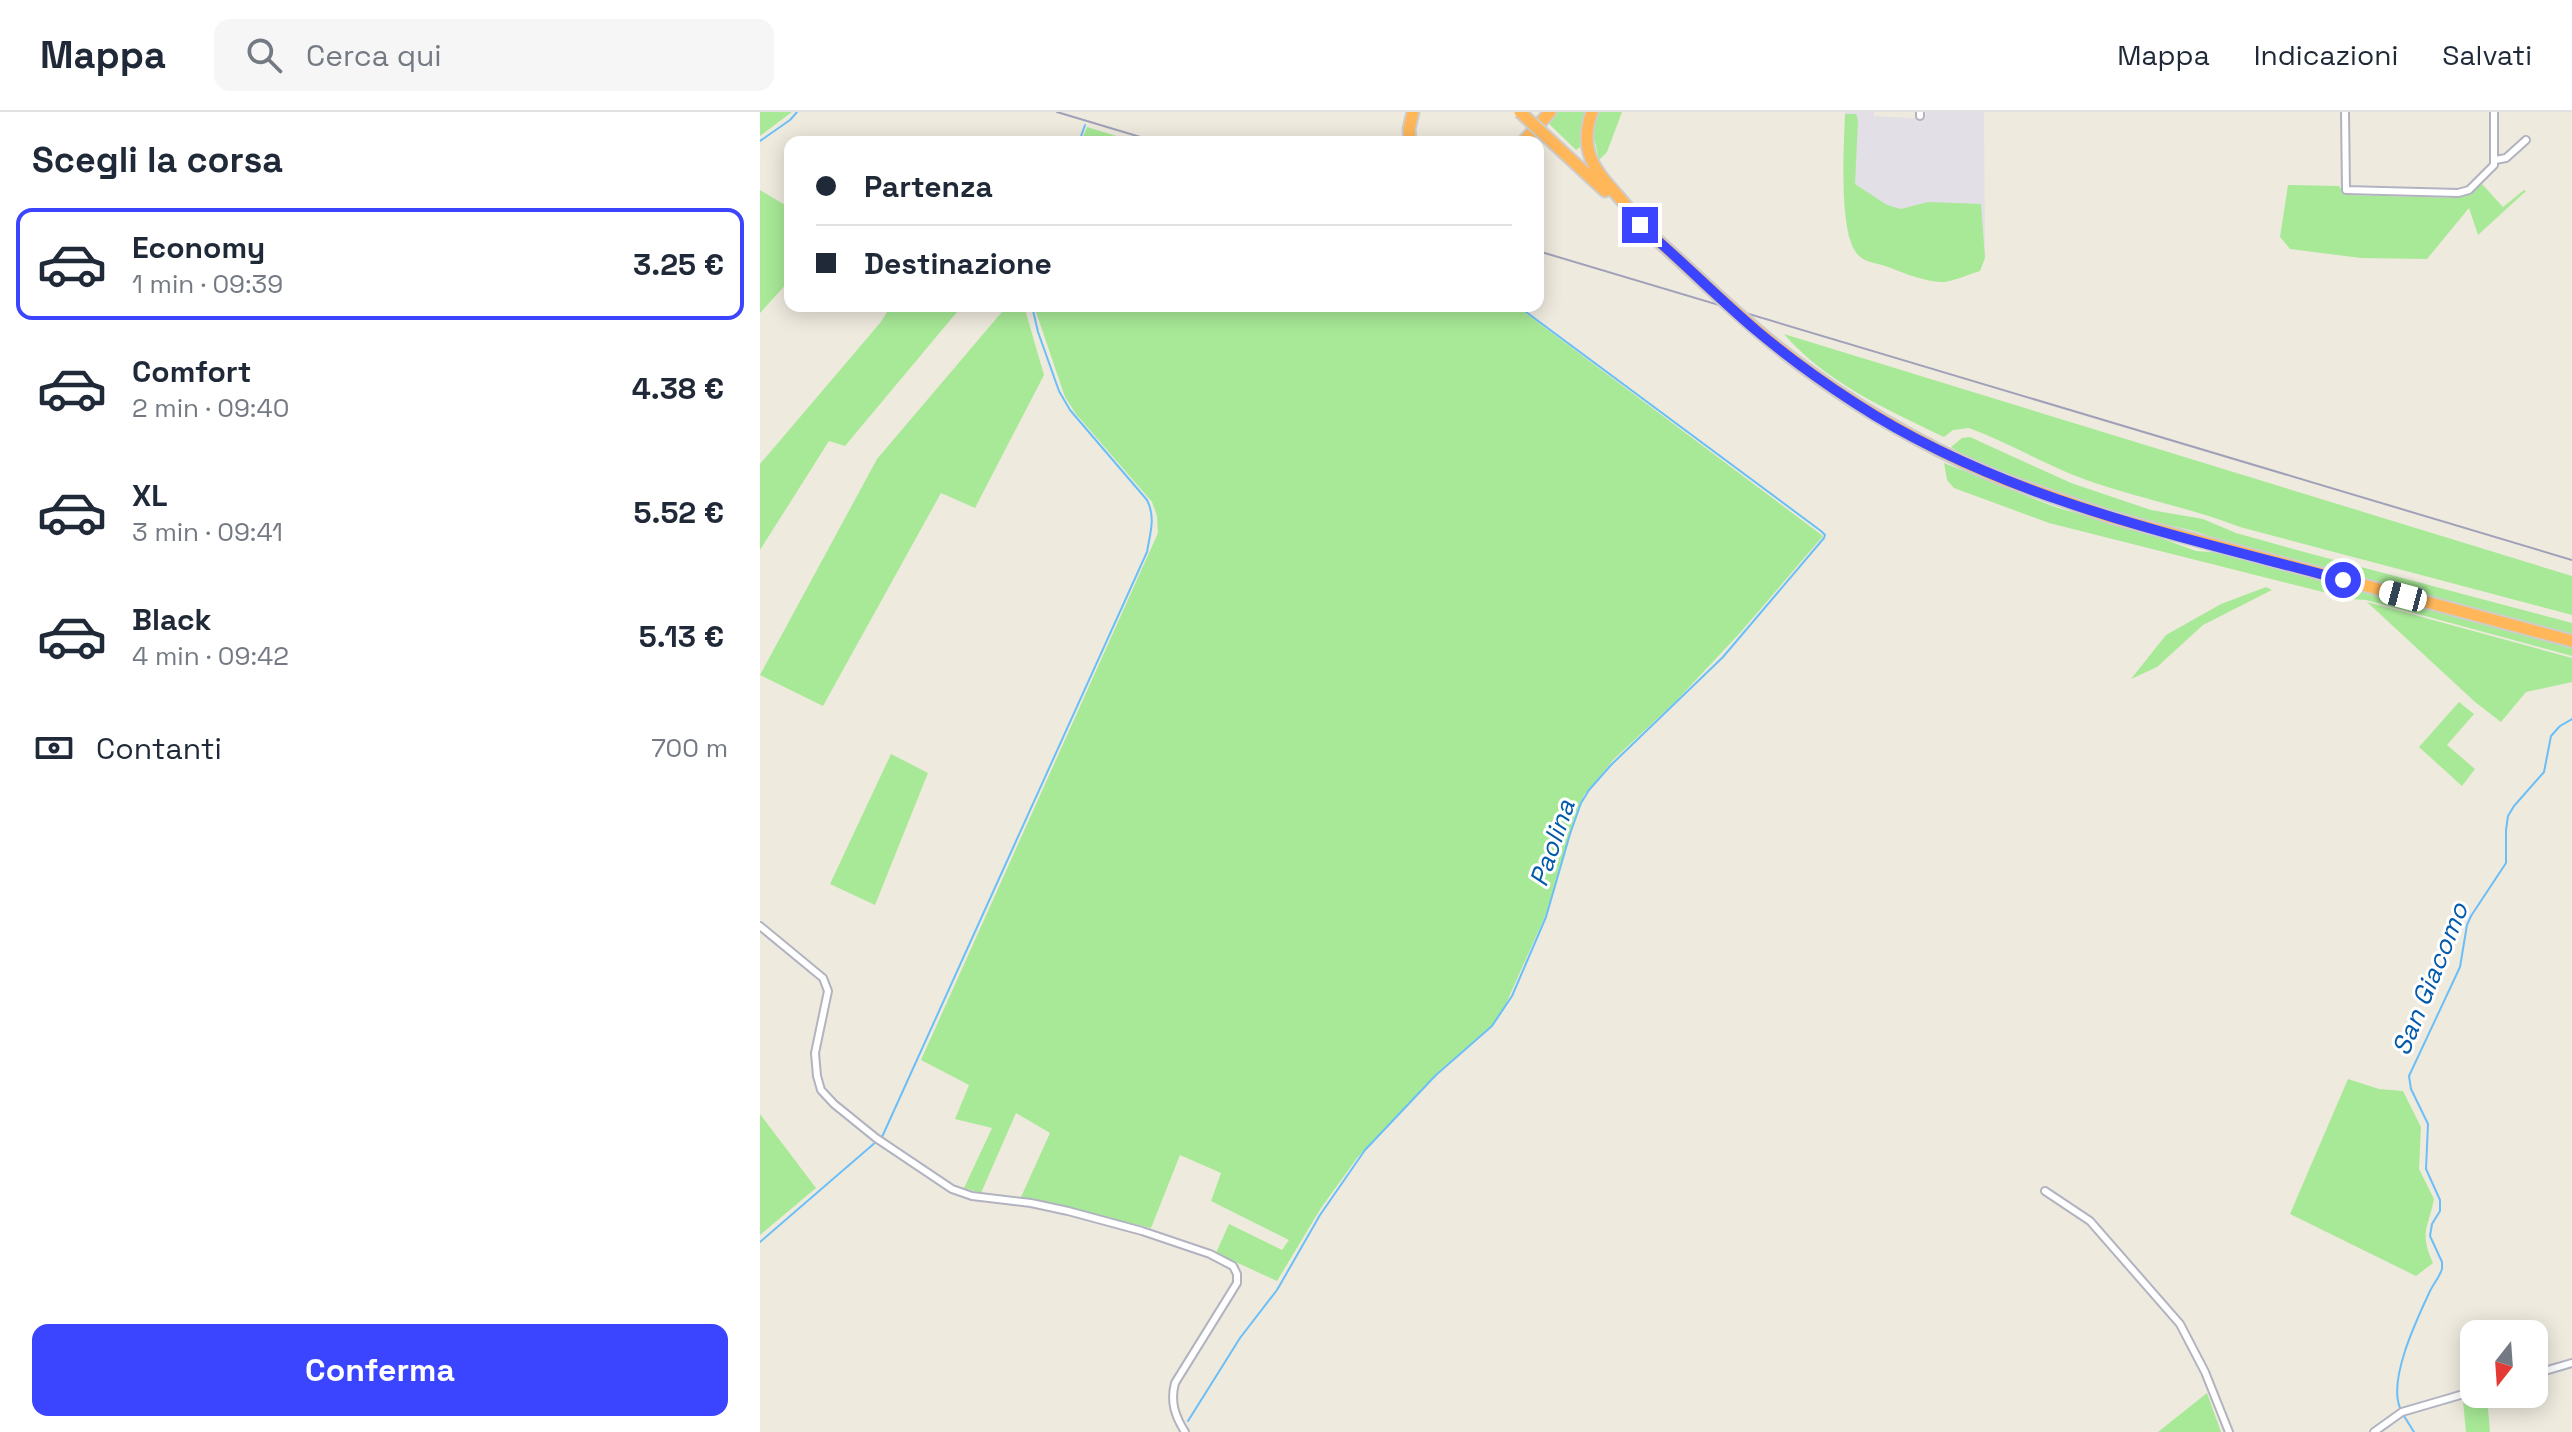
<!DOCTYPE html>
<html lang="it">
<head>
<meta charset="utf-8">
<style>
  :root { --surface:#fff; --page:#f6f6f7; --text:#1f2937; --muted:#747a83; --line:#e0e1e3; --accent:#3b45ff }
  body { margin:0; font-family:"Space Grotesk",sans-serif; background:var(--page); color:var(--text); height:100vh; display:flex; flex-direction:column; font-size:30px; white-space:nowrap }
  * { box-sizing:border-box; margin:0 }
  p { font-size:26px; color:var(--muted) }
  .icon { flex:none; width:44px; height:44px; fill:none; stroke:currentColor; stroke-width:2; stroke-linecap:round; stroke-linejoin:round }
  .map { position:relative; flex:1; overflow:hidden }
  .drawer { display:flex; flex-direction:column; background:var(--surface); width:760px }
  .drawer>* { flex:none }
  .guide { position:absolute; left:24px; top:24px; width:760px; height:176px; border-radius:16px; box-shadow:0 4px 20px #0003; display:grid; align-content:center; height:176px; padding:0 32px; background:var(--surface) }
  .needle { width:52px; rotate:197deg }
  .controls { position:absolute; left:1700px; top:1208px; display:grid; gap:16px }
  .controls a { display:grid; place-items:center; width:88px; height:88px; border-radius:16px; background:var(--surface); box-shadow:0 4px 20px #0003; font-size:40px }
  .end { position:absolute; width:36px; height:36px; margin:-18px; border:10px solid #3b45ff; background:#fff; box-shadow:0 0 0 4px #fff }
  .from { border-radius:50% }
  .car { position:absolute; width:24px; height:48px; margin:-24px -12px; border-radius:10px; box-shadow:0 0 6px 2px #0007; background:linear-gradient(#fff 24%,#345 0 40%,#fff 0 76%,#345 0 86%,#fff 0) }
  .guide b { display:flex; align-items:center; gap:28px; height:76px; font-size:30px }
  .guide b+b { border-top:2px solid var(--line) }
  .guide i { width:20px; height:20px; background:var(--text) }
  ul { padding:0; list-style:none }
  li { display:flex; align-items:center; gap:24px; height:112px; margin:0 16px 12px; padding:0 16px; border:4px solid transparent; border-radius:16px }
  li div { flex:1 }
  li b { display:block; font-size:30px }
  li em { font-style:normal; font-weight:700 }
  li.on { border-color:var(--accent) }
  li>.icon { width:72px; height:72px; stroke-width:1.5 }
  h2 { padding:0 32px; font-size:36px; line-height:96px }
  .pay { display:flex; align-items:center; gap:20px; height:88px; padding:0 32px; font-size:30px }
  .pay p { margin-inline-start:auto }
  .cta { display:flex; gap:16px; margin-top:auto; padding:16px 32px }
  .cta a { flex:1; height:92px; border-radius:16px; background:var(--accent); color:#fff; font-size:32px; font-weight:700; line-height:92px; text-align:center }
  header { display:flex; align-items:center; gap:48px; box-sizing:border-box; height:112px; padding:0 40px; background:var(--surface); border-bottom:2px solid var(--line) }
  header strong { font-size:38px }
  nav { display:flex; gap:44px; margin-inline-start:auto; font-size:28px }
  .search { width:560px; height:72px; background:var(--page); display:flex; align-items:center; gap:20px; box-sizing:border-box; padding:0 28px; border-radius:16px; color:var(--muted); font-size:30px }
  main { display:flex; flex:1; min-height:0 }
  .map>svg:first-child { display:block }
  .industrial { fill:#e2dfe7 }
  .green { fill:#a8e997 }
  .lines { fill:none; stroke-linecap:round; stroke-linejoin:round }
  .stream { stroke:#6abff8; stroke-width:2 }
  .street-casing { stroke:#b2b3c1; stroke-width:10 }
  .highway-casing { stroke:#cdcdcd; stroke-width:15 }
  .street { stroke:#fff; stroke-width:6 }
  .highway { stroke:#ffb759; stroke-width:11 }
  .rail { stroke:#a0a0b8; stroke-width:2 }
  .highway-bridge-casing { stroke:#cdcdcd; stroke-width:15; stroke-linecap:butt }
  .highway-bridge { stroke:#ffb759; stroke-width:11 }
  .route { stroke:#3b45ff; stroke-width:10 }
  .labels { text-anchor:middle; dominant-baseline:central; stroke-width:6; stroke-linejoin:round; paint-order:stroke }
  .water-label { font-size:26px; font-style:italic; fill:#035aaa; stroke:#fff }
</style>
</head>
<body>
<header>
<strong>Mappa</strong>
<div class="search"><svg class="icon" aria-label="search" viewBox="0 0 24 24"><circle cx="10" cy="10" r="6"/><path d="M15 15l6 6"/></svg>Cerca qui</div>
<nav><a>Mappa</a><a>Indicazioni</a><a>Salvati</a></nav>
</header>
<main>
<section class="drawer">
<h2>Scegli la corsa</h2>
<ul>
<li class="on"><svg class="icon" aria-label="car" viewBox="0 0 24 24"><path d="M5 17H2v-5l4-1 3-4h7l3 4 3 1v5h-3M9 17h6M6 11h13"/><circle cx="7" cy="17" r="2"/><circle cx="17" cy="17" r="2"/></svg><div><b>Economy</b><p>1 min · 09:39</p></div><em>3.25 €</em></li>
<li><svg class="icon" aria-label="car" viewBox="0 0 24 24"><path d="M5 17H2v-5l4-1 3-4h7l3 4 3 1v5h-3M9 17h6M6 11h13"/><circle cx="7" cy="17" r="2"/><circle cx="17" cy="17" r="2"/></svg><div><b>Comfort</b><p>2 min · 09:40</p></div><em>4.38 €</em></li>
<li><svg class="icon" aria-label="car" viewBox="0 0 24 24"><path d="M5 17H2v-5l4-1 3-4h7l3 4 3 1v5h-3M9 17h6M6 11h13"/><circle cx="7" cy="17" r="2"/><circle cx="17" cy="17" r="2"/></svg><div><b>XL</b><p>3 min · 09:41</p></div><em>5.52 €</em></li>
<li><svg class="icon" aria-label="car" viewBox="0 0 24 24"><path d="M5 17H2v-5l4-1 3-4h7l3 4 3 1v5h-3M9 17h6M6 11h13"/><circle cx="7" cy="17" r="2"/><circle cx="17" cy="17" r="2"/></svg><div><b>Black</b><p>4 min · 09:42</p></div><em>5.13 €</em></li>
</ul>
<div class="pay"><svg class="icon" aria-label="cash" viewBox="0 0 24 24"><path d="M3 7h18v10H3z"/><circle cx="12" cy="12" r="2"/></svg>Contanti<p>700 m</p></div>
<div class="cta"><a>Conferma</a></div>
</section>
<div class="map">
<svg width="1812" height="1320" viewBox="0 0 1812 1320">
  <rect width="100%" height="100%" fill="#efeade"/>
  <path class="industrial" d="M1085,0H1114V4L1166,7V0H1224L1225,146L1088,125Z"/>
  <g class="green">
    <path d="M0,0H32L0,24Z"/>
    <path d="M795,0H828L823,37L820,35L816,38L786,9Z"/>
    <path d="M837,0H862L847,40L839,48L832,17Z"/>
    <path d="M1085,2H1096L1098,8L1095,72L1127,93L1141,97L1168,90L1221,92L1225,146L1220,159C1210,162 1196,168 1185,170C1170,171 1145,162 1131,156C1120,151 1107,152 1098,143C1078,122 1084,32 1085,2Z"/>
    <path d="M327,15L376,30H321Z"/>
    <path d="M1722,72L1743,95L1764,78L1766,79L1718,123L1709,96L1667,147L1601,146L1530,137L1520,125L1528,73L1579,74L1585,83L1696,86L1711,82Z"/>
    <path d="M0,78L30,96V168L0,201Z"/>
    <path d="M131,194H202L85,334L69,329L0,438V352L120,211Z"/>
    <path d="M247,194H264L284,263L215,396L181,381L63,594L0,563L117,347Z"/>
    <path d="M274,194H756L1063,424L979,522L917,588L854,647L824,683L815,705L786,802L744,896L732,913L679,959L597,1046L561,1096L517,1169L456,1141L469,1112L522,1138L529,1128L451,1089L461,1061L420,1043L391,1116L261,1085L290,1021L256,1001L221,1081L204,1076L232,1016L195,1007L209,973L161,948L398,421L397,404L392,390L316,302L305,285Z"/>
    <path d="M1024,222L1812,464V503L1480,415C1428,395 1373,385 1321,366C1282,351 1247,330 1209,316L1193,318L1184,325C1128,298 1065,270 1024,222Z"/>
    <path d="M1210,325L1311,371L1391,398L1443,407L1476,421L1533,437L1812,511V525L1463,430C1440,418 1418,416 1393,410C1342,399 1294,383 1246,363C1227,355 1208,348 1191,335L1202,326Z"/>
    <path d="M1184,351L1295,395L1390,422L1436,439L1463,441L1812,536V544L1606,488L1591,487L1289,411L1194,376L1187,368Z"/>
    <path d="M1506,475L1512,478L1443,513L1397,555L1371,567L1406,523L1461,492Z"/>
    <path d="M1607,490L1812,546V570L1766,580L1741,610L1715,590Z"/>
    <path d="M1699,590L1714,602L1687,633L1715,657L1702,674L1659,635Z"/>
    <path d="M131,642L168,661L115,793L70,772Z"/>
    <path d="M1588,967L1619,977L1643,979L1661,1015L1659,1057L1674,1087C1668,1117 1659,1120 1673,1151L1656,1164L1530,1102Z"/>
    <path d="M0,1002L56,1076L0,1123Z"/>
    <path d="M1447,1281L1461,1320H1398Z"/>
    <path d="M1727,1285L1730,1320H1706L1703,1289Z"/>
  </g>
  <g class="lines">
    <g class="stream">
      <path d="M0,29L30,8L37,0"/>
      <path d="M319,30L325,13"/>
      <path d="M778,63L782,49"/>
      <path d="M122,1025L387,440C390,421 396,406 387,388L310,298L299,279L278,220L272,194"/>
      <path d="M0,1130L117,1029"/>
      <path d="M1640,1296C1628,1267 1657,1207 1670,1179C1674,1171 1679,1166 1682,1157V1150L1670,1124L1672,1112L1680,1099V1088L1666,1057L1668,1012L1651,977L1649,964L1700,855L1707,813L1711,804L1746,751V718L1748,704L1754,694L1784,660L1791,624L1800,614L1812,607"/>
      <path d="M1644,1304L1654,1320"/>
      <path d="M428,1309L480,1226L517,1178L560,1103L605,1038L676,963L732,914L752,884L786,805L810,722L821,691L829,678L851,653L963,545L1064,426L1065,423L1061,419L758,194"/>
    </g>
    <defs>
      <g id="street">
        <path d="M1160,0V4"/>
        <path d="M1585,0L1586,78L1698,81L1709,78L1734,53V0"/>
        <path d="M1735,48L1746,46L1766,28"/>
        <path d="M0,814L63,866L68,879L55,941L57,964L61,978L74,992L116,1026L192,1077L212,1084L271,1091L308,1099L382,1119L450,1142L473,1154L477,1162V1171L415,1271C410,1290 415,1304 425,1320"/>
        <path d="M1285,1079L1330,1109L1420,1212L1445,1260L1469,1320"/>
        <path d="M1774,1262L1812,1251"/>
        <path d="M1614,1320L1642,1300L1714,1279"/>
      </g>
      <g id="highway">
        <path d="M832,0C812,55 856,72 880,113"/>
        <path d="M650,30L649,17L653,0"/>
        <path d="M763,30L790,0"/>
        <path d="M818,54L845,79"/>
        <path d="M1203,350L1242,367L1350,405L1812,529"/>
      </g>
    </defs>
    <use href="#street" class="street-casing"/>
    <use href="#highway" class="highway-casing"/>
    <use href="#street" class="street"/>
    <use href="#highway" class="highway"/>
    <g class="rail">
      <path d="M297,0L397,30"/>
      <path d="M778,139L1812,448"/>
    </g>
    <defs>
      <g id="highway-bridge">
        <path d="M760,0L818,54"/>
        <path d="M880,113C920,147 957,185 998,219C1060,272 1129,315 1203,350"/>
      </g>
    </defs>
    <use href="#highway-bridge" class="highway-bridge-casing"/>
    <use href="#highway-bridge" class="highway-bridge"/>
  </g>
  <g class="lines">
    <path class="route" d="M880,113C920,147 957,185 997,219C1028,245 1061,269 1095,291C1242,387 1416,423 1583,468"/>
  </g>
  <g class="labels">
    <g class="water-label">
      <text transform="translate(792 731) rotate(-71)">Paolina</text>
      <text transform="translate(1670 867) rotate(-68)">San Giacomo</text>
    </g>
  </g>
</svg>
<div class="controls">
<a><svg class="needle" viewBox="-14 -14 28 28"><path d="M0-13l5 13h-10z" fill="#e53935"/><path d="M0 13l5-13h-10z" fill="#747a83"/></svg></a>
</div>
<i class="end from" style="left:1583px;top:468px"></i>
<i class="end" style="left:880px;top:113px"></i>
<i class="car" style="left:1643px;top:484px;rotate:285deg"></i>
<div class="guide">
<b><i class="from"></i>Partenza</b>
<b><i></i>Destinazione</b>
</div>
</div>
</main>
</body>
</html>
